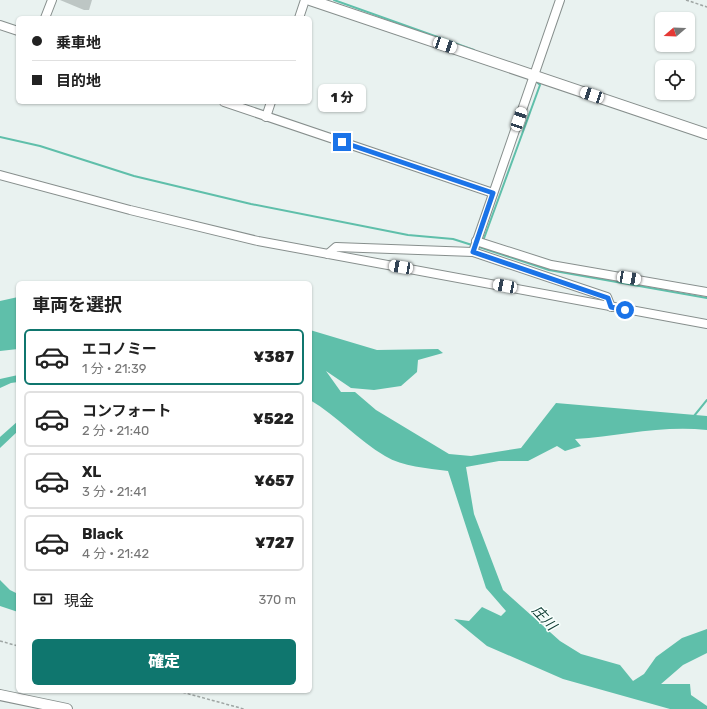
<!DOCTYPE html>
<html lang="ja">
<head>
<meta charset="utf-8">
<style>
  :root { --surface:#fff; --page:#f6f6f6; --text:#222; --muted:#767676; --line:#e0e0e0; --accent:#0f766e }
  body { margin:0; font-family:Rubik,"Noto Sans JP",sans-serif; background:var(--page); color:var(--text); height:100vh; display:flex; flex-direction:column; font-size:15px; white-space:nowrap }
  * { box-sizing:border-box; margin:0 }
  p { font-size:13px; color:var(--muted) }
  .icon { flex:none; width:22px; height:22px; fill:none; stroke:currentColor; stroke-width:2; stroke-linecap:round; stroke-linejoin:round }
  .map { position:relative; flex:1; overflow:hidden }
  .sheet { position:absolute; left:16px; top:281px; width:296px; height:412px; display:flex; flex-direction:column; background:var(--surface); border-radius:6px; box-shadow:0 1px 3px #0004 }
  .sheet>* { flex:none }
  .hud { position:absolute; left:16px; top:16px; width:296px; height:88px; border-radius:6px; box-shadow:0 1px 3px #0004; display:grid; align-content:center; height:88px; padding:0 16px; background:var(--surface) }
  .needle { width:26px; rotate:251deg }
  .tools { position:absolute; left:655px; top:12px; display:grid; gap:8px }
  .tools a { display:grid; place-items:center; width:40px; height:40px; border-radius:6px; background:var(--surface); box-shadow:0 1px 3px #0004; font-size:20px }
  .end { position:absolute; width:18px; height:18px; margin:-9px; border:5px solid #1a73e8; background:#fff; box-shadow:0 0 0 2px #fff }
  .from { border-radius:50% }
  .bubble { position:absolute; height:28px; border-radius:6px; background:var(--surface); box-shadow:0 1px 3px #0004; font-size:13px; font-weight:800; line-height:28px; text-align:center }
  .car { position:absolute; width:12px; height:24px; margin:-12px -6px; border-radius:5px; box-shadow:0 0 3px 1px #0007; background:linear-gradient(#fff 24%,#345 0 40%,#fff 0 76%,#345 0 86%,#fff 0) }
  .hud b { display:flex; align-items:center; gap:14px; height:38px; font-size:15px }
  .hud b+b { border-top:1px solid var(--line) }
  .hud i { width:10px; height:10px; background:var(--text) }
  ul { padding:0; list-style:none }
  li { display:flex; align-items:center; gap:12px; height:56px; margin:0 8px 6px; padding:0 8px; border:2px solid var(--line); border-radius:6px }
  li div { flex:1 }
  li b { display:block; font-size:15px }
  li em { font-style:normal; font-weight:800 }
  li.active { border-color:var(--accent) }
  li>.icon { width:36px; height:36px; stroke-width:1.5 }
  h2 { padding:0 16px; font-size:18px; line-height:48px }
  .pay { display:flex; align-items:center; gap:10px; height:44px; padding:0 16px; font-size:15px }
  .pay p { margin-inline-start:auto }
  .button { display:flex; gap:8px; margin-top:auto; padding:8px 16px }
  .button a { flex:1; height:46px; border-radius:6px; background:var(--accent); color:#fff; font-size:16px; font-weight:800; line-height:46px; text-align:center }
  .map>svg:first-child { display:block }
  .water { fill:#5fbfaa }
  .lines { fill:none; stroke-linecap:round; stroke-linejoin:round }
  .stream { stroke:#5fbfaa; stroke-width:2 }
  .building { fill:#bdc6c4 }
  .minor-casing { stroke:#878f8d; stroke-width:10 }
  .tertiary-casing { stroke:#878f8d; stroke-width:12 }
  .path { stroke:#9ea5a3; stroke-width:1.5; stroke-dasharray:3 2; stroke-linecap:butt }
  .minor { stroke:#fff; stroke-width:8 }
  .tertiary { stroke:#fff; stroke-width:10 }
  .route { stroke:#1a73e8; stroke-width:5 }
  .labels { text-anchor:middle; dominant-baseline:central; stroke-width:3; stroke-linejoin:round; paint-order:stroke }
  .water-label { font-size:14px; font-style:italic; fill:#0e3b32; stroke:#f8fffd }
</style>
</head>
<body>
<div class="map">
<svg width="707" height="709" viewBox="0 0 707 709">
  <rect width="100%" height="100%" fill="#e9f2f0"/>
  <g class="water">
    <path d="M18,297V349L0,351V301Z"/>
    <path d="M310,330L377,350L438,349L443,353L418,360L417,372L401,386L374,390L351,388L326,371L341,392H355L376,410L449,454L471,456L521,448L556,403L707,416V430C662,425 620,436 575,439L581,446L565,451L557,446L528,461H499L466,467L474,514L503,590L560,641L581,654L620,665L633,681L644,674L656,657L682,638L707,629V653L683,665L661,684H690L691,695L707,706V709H670L563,679L487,646L454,619L469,621L482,607L501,616L506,611L486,588L448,471C427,468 403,467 385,456C358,440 337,416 310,400Z"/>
    <path d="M18,375V382L11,383L0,388V379Z"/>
    <path d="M18,421V431L0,448V437Z"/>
    <path d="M0,580L10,590L18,594V612L0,606Z"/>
  </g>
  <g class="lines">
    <g class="stream">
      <path d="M334,0L474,50"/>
      <path d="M0,137L40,146L134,176L251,204L408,235L453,239L472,245"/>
      <path d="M483,241L540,85L536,81"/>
      <path d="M476,246L549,270L707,298"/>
      <path d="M694,416L707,400"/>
    </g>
  </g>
  <path class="building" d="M60,0H92L89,10H84Z"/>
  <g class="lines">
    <defs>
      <g id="minor">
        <path d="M45,18L52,0"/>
        <path d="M299,18L305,0"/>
        <path d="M0,25L18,31"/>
        <path d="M224,102L493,193"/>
        <path d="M266,117L271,102"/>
        <path d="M0,175L130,210L258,241L707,324"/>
        <path d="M476,241L551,265L707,292"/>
        <path d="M473,252L607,297L611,307"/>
        <path d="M328,254L336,247L473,252L560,0"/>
      </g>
      <g id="tertiary">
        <path d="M310,0L707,134"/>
        <path d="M0,695L67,709"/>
      </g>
    </defs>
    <use href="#minor" class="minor-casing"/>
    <use href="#tertiary" class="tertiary-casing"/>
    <g class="path">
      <path d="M686,0L707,7"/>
      <path d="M0,641L18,646"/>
      <path d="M178,691L244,709"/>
    </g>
    <use href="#minor" class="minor"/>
    <use href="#tertiary" class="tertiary"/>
  </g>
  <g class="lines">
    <path class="route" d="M342,142L493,193L473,252L608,298L611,307L625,310"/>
  </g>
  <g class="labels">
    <g class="water-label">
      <text transform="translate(544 618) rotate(47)">庄川</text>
    </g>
  </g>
</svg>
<div class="tools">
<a><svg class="needle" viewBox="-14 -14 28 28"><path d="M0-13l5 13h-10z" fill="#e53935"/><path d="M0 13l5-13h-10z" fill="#767676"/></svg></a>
<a><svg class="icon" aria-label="locate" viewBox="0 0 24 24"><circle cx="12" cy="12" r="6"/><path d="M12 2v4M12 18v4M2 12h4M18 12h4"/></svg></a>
</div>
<i class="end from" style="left:625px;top:310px"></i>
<i class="end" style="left:342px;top:142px"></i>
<div class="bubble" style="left:318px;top:84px;width:48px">1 分</div>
<i class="car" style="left:445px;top:45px;rotate:109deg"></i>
<i class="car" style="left:592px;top:95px;rotate:289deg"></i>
<i class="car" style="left:519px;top:119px;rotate:19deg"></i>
<i class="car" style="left:401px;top:267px;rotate:280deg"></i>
<i class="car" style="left:629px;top:278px;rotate:100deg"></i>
<i class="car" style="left:505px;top:286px;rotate:281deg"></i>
<div class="hud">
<b><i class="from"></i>乗車地</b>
<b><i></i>目的地</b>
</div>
<section class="sheet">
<h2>車両を選択</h2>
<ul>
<li class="active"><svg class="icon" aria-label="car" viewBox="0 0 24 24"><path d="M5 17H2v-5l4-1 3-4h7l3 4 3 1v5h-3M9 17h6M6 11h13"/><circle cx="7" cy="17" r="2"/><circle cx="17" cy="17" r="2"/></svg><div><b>エコノミー</b><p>1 分 · 21:39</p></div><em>¥387</em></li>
<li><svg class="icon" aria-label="car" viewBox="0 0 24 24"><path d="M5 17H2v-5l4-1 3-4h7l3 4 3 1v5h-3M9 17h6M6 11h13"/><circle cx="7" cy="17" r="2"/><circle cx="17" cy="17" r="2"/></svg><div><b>コンフォート</b><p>2 分 · 21:40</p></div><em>¥522</em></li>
<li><svg class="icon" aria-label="car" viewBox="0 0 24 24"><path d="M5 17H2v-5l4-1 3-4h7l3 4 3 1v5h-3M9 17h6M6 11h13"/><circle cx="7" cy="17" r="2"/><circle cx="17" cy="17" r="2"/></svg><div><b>XL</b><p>3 分 · 21:41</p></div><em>¥657</em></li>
<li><svg class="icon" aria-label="car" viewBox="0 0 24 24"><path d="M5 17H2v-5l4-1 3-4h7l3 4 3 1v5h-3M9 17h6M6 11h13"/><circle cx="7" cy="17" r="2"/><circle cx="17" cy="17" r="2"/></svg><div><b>Black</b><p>4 分 · 21:42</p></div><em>¥727</em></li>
</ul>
<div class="pay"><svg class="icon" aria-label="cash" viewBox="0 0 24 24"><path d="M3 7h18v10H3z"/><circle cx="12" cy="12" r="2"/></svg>現金<p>370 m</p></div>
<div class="button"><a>確定</a></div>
</section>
</div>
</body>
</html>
